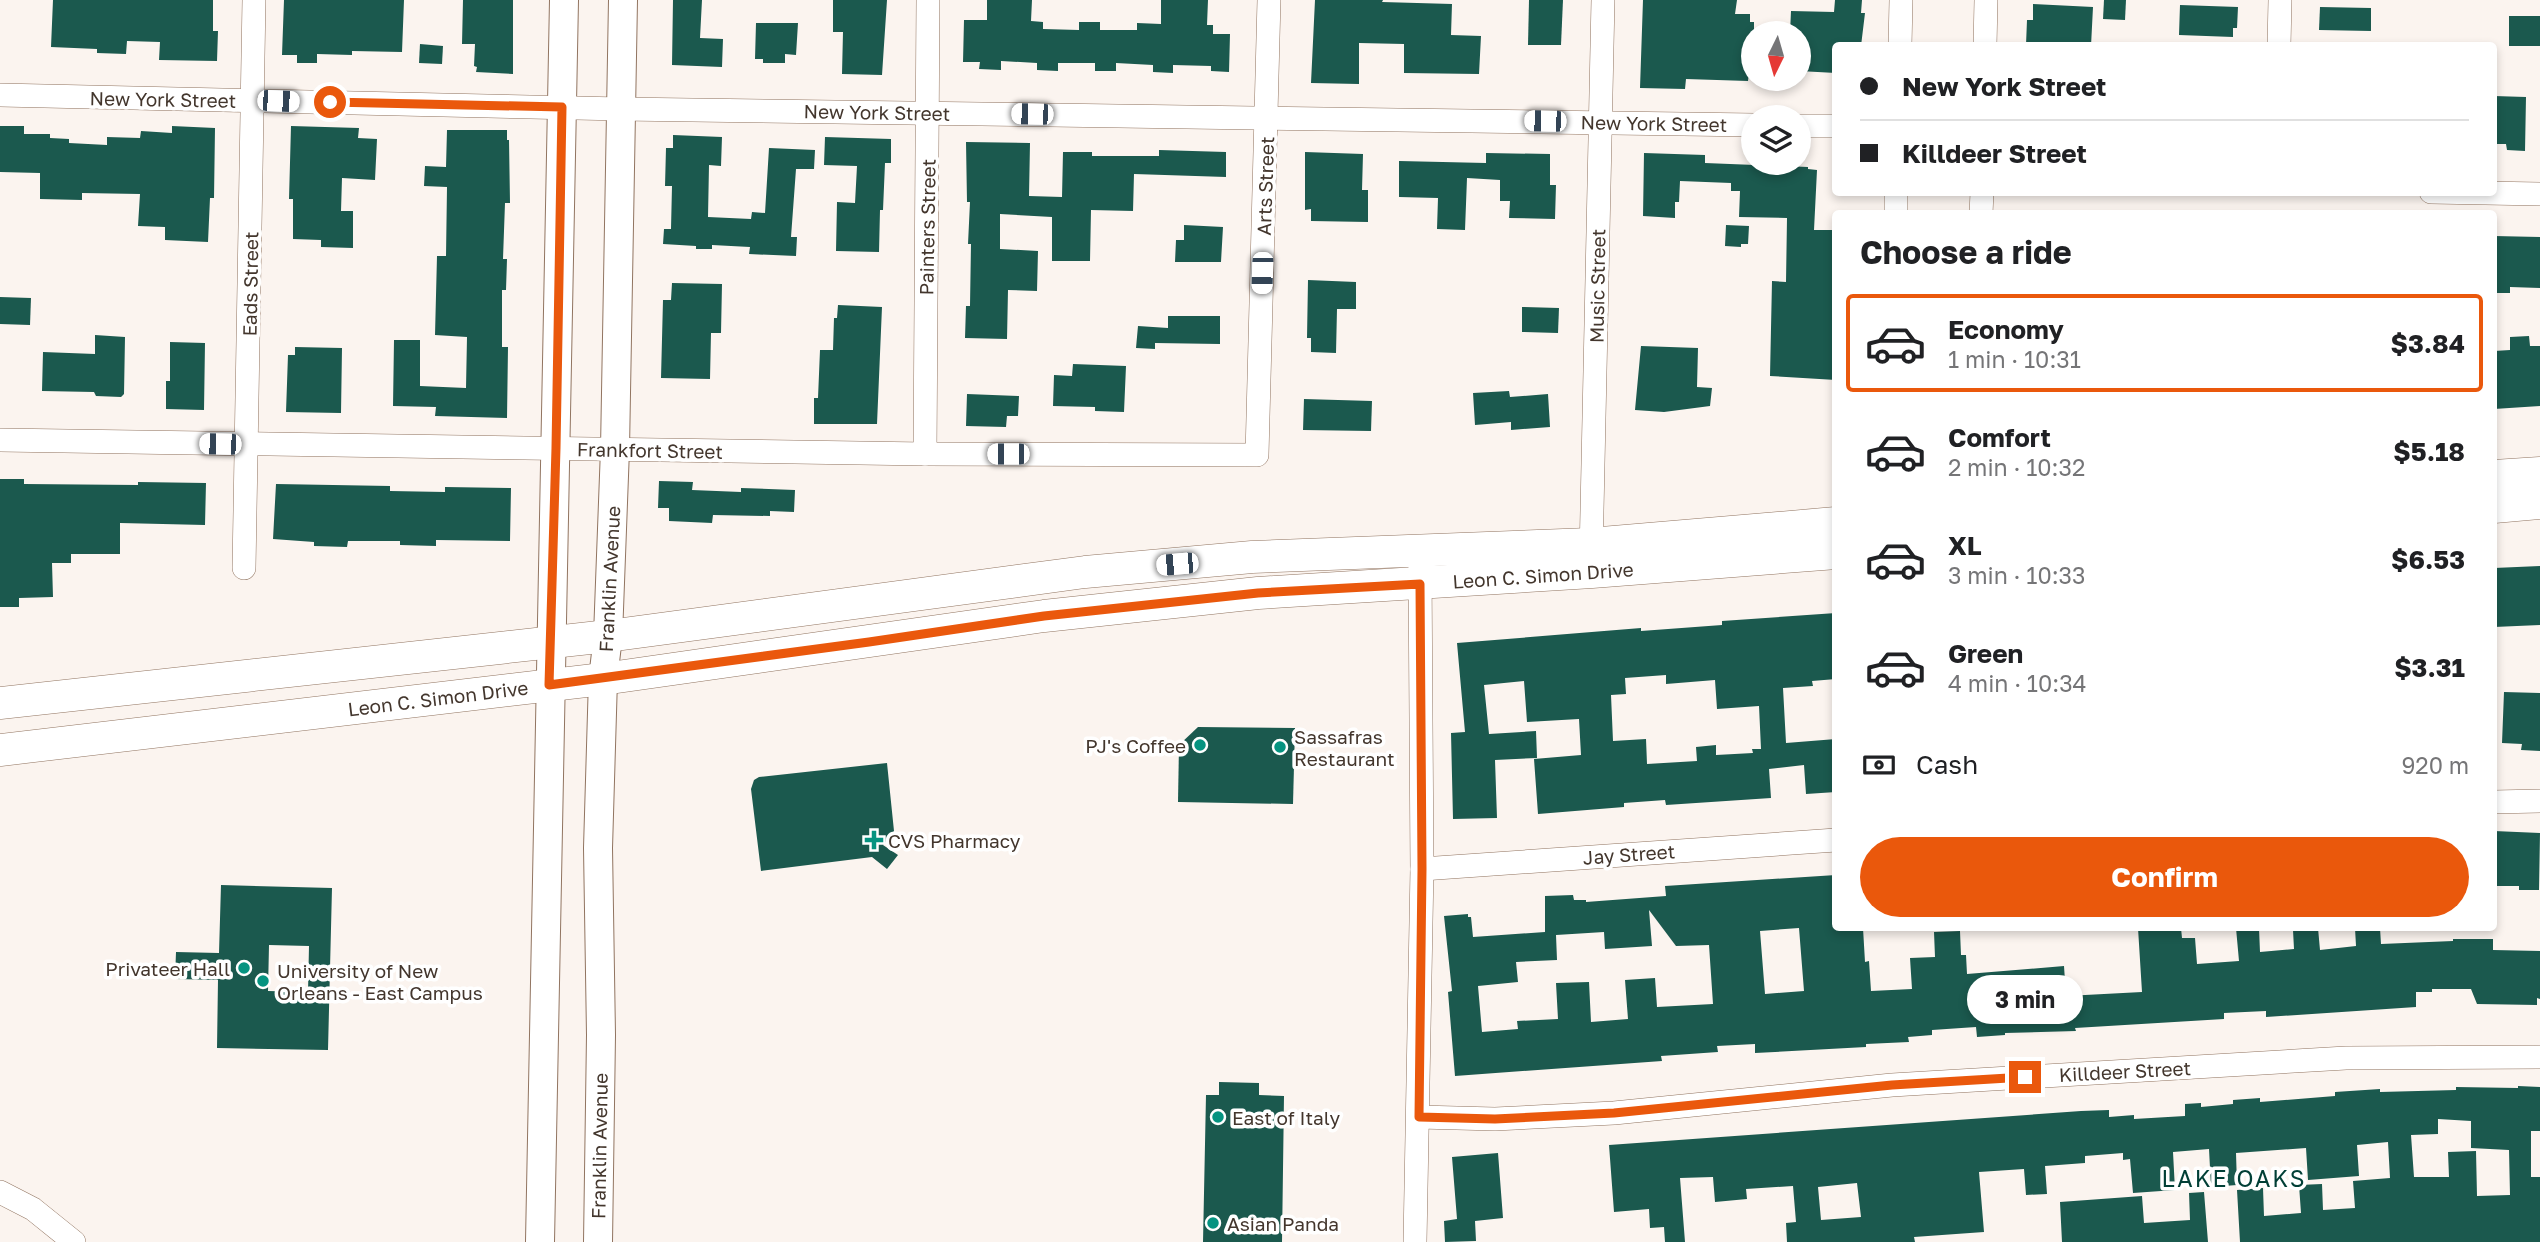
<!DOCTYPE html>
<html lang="en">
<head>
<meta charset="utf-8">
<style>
  :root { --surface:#fff; --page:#f2f2f2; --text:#202124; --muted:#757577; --line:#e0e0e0; --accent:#ea580c }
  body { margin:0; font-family:"Golos Text",sans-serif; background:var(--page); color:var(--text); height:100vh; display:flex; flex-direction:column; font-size:26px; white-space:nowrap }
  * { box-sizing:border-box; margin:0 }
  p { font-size:23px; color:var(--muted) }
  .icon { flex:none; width:38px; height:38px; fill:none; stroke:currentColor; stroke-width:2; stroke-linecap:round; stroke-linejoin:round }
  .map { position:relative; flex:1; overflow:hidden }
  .side { position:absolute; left:1832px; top:210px; width:665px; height:721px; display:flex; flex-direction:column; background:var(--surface); border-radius:7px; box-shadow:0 4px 10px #0003 }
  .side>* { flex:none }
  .top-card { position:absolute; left:1832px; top:42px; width:665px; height:154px; border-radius:7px; box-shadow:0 4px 10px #0003; display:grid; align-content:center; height:154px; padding:0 28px; background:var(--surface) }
  .needle { width:46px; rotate:185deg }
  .buttons { position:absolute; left:1741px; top:21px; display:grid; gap:14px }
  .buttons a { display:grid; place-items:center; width:70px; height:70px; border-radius:50%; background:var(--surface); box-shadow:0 4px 10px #0003; font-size:35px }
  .end { position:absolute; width:32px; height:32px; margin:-16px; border:9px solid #ea580c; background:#fff; box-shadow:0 0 0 4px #fff }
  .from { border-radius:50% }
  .bubble { position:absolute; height:49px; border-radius:24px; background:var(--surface); box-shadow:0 4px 10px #0003; font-size:23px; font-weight:700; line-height:49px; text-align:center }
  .car { position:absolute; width:21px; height:42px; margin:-21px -10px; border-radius:9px; box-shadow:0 0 5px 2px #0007; background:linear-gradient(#fff 24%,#345 0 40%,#fff 0 76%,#345 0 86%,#fff 0) }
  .top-card b { display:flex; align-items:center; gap:24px; height:66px; font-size:26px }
  .top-card b+b { border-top:2px solid var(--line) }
  .top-card i { width:18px; height:18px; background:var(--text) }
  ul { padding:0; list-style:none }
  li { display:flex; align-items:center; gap:21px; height:98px; margin:0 14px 10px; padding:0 14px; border:4px solid transparent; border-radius:7px }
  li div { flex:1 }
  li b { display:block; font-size:26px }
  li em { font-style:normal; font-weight:700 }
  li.active { border-color:var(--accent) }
  li>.icon { width:63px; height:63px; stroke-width:1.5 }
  h2 { padding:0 28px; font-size:32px; line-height:84px }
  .pay { display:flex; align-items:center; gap:18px; height:77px; padding:0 28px; font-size:26px }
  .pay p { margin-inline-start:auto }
  .primary-button { display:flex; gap:14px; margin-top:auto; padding:14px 28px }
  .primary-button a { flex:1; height:80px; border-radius:42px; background:var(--accent); color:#fff; font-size:28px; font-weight:700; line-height:80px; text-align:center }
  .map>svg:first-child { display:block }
  .building { fill:#1b594e; fill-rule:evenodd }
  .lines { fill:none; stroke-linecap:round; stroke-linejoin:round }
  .minor-casing { stroke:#917460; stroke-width:24 }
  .tertiary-casing { stroke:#917460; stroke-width:30 }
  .secondary-casing { stroke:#917460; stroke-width:33 }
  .minor { stroke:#fff; stroke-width:23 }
  .tertiary { stroke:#fff; stroke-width:28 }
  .secondary { stroke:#fff; stroke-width:32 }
  .route { stroke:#ea580c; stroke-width:9 }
  .poi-dot { fill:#059380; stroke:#fff; stroke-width:2.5 }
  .labels { text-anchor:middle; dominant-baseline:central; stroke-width:7; stroke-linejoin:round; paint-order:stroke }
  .street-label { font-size:19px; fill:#43362d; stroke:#fff }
  .poi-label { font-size:19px; fill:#43362d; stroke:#fff; text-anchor:start }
  .quarter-label { font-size:23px; letter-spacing:2px; fill:#013f36; stroke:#fff }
</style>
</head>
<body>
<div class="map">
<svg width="2540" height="1242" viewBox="0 0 2540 1242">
  <rect width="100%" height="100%" fill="#fbf4ef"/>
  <g class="building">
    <path d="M53,0H213V31H218L217,61L159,60L160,42L127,41L126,54L97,53V49L51,47Z"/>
    <path d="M284,0H404L402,52L352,51V55L317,54V63H297V55H282Z"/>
    <path d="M463,0H513V74L476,72L477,67L474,66L475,44H462Z"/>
    <path d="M673,0H702L700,38L723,39L722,67L672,65Z"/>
    <path d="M833,0H887L882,75L842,74L843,32H833Z"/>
    <path d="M987,0H1032L1031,21L1043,22V29L1079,30V22H1100V30H1137V23L1161,24V0H1208L1207,25H1213V34H1230L1229,72L1211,71V66L1173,65V73L1153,72V65L1116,63V71H1095V63H1058V71L1037,70V63L1001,61V70L979,69L980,62H963L964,20H987Z"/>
    <path d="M1315,0H1383L1382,2L1452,4L1451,35L1481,36L1479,74L1404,73V44L1359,43V84L1311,83Z"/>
    <path d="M1529,0H1563L1561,45H1528Z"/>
    <path d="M1643,0H1737L1735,14H1750V22H1754V72H1749L1748,81L1686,79L1685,89L1640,88Z"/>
    <path d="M1835,0H1862L1861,13H1865L1861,46H1836V73L1799,71V33H1790L1791,11L1834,12Z"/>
    <path d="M2104,0H2126L2125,20L2103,19Z"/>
    <path d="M2033,4L2093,7L2091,46L2026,45L2027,20H2033Z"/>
    <path d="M2180,5L2238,7L2237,28H2233V37L2179,35Z"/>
    <path d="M2320,7L2371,8V31L2319,30Z"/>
    <rect x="2509" y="16" width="31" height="30"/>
    <path d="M756,23H798L796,55L785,54V63H763V59H755Z"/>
    <path d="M420,44L443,46L442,64L419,63Z"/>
    <path d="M2494,96L2526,97L2525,151L2507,150L2506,144H2494Z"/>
    <path d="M0,126H24V134H50V138L69,139V143L107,145V137L140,138L141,131L172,133V126L215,128L214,198H210L208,242L165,240V227L138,226L140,194L82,193V200L40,199V173L0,172Z"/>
    <path d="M291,126L359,128L358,138L377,139L375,180L342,178L341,211H353V248L321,247V240L293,239V199H289Z"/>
    <path d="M447,130H507V140H509L510,203H505L503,259H507L506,290H502V347H508L507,418L435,416L436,407L393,406L394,340H420V386L466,388L467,337L435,335L437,256H446L447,187L424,186L425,166L446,167Z"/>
    <path d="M673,135L722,137L721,166L709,165L708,217L751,219L752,212L765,213L769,148L815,150L814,169H796L791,237H797L796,256L749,254L750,247L712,245V249H696V246L663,244L664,229H671L672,186H665L666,148H673Z"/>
    <path d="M825,137L891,139V163H885L883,210H880L879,252L836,251L837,202L855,203L857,166L824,165Z"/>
    <path d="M966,142L1030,143L1029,196L1062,197L1063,152H1092V156H1159V150L1226,152V177L1134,174L1133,211L1091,210L1090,261H1052V217L1000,214V249L1038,251L1037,291L1008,290L1007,339L965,338L966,306H970L971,244H968L970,202H967Z"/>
    <path d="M1305,152L1363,154L1362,190H1368V222L1311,221V209L1305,210Z"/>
    <path d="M1486,153L1550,154V185H1556L1555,219L1509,218L1510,201H1500V180L1467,178L1465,230L1437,229L1438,198L1399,197V161L1486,163Z"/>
    <path d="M1644,153L1705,155V163L1808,167V169L1817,170L1814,230H1836V380L1770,376L1772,281L1786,282L1787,218L1739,217L1740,191H1731V183L1680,181L1679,202H1675V218L1643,216Z"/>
    <path d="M1184,225L1223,227L1221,262H1175L1176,240H1184Z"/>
    <path d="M1726,225L1749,226L1748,244H1741V247L1725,246Z"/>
    <path d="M2494,236L2540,237V288L2510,287V293H2494Z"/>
    <path d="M1308,280L1356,282V309H1337L1336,353L1311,352V338H1307Z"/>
    <path d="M672,283L722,284L721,333H711L710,379L661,378L663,300H671Z"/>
    <path d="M0,297L31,298L30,325L0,324Z"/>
    <path d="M838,305L882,307L877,424H814V398H818L820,350H833L834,318H837Z"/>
    <path d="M1522,307L1559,308L1558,333L1522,332Z"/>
    <path d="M1168,316H1220V344L1155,343V349L1136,348L1138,326L1168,328Z"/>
    <path d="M95,335L125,337L124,394L121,397L96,396L94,392L42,391L43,352L95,354Z"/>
    <path d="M2529,336L2530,346H2540V406L2494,409V351L2510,350V337Z"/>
    <path d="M170,342L205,343L204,410L166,409V381H170Z"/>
    <path d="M1641,346L1698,348L1697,387L1712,388L1710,406L1664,412L1635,410Z"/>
    <path d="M295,347L342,348L341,413L286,412L288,355H295Z"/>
    <path d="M1073,364L1126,366L1124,412L1095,411V407L1053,406L1054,375L1072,376Z"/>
    <path d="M1509,391L1510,397L1548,394L1550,427L1511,430V422L1475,425L1473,393Z"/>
    <path d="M967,394L1019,396L1018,416H1007L1006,427L966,426Z"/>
    <path d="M1304,399L1372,401L1371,431L1303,430Z"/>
    <path d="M0,479H24V484L138,485V482L206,483L205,525L120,523V554H71V563H52L53,597L19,598V607H0Z"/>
    <path d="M659,481L693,482L692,490L741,492V488L795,490L794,512L770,511V516L713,515L712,523L669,521V508H658Z"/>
    <path d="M276,484L390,486V491L445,492V487L511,488L510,541L436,540V546L400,545V541H348L347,547L314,546V542L273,539Z"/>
    <path d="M2540,566V625L2494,627V568Z"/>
    <path d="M1836,613V679L1812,681L1813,686L1783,688L1786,743L1836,739V792L1806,794L1804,765L1769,769L1771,798L1666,805L1665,800L1624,803V807L1538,814L1534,759L1581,755L1579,719L1527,722L1524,681L1484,685L1489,734L1536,731L1537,758L1495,760L1497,818L1453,819L1451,733L1465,732L1457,643L1641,628V631L1722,625V621ZM1666,675V684L1715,680L1717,709L1759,706L1761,749H1752L1753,753L1716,755V745L1696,747L1697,761L1647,764L1646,739L1613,741L1611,695L1626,694L1625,678Z"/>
    <path d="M2504,692L2540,693V751L2521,750L2522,744L2502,743Z"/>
    <path d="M1198,727L1295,728L1293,804L1178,802L1179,745Z"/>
    <path d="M887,763L894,831L883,845L898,855L887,869L872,857L761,871L751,789L754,780L759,777Z"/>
    <path d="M2494,831L2540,833L2539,890H2519V886H2494Z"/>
    <path d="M1836,875V928H1863L1865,962L1869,961L1871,991L1912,989L1910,958L1935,957L1934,932L1960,931L1961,955H1966L1967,974L2064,966L2066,996L2142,992L2138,928H2181L2182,938H2195L2197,964L2239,961L2236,928H2259L2260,952L2294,949L2293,930L2318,928L2320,950L2356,946L2355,928H2380L2381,944L2453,941V939H2493V950L2540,951V999L2537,998V1005L2477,1004L2471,989H2432V992H2416V1007L2266,1017V1011L2224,1013V1019L2075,1028L2076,1031L2005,1033V1035L1977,1037L1976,1027L1932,1030V1035L1908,1037L1909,1042L1866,1044V1047L1755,1053V1044L1717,1046L1718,1052L1661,1056L1662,1061L1455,1076L1448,992L1452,991L1444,916L1468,914V917H1471L1473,937L1545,932V896L1573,895L1574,900H1586V902L1666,896L1665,886ZM1649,910L1676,946L1709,945L1713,1004L1657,1007L1655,978L1625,980L1628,1019L1591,1022L1589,982L1556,983L1558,1019L1517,1021L1518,1029L1482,1032L1478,986L1518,982L1516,962L1557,960L1556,935L1604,932L1605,949L1652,946ZM1799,928L1804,991L1765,994L1760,931Z"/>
    <path d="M221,885L332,888L328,1050L217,1048L218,980L175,979L176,952L219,953ZM269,945L309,946L308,992L268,991Z"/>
    <path d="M1219,1082L1259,1083V1095L1284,1096L1282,1242H1203L1206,1095H1219Z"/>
    <path d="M2518,1086L2540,1087V1131H2531V1177H2540V1242H2240L2237,1190L2263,1188L2264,1216L2301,1213L2299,1185L2322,1184L2323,1210L2355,1208L2353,1181L2390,1178L2388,1142L2357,1145L2359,1176L2308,1180L2306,1148L2236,1153L2237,1185L2211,1187L2209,1149L2173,1152L2175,1190L2133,1193L2130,1159L2123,1160V1153L2085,1156V1163L2045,1166L2047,1194L2026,1195L2024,1169L1979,1172L1984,1232L1914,1237L1915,1242H1787L1786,1223L1796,1222L1793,1186L1746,1189L1747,1199L1715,1202L1713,1177L1680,1178L1685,1242H1665L1664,1227L1650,1228L1649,1209L1614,1212L1609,1145L2081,1111L2109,1110V1117L2134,1115V1119L2185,1116V1104L2201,1103V1107L2233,1104V1100L2260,1098V1102L2335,1096V1092L2380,1089V1092L2456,1090V1087L2518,1088ZM2438,1119L2471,1121V1148L2509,1150L2510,1195L2477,1196L2476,1151L2448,1152L2449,1177H2414L2411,1135L2438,1134ZM1857,1183L1861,1217L1821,1220L1818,1187Z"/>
    <path d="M1498,1153L1503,1218L1475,1221L1476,1241L1445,1242L1444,1221L1457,1219L1452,1157Z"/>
    <path d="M2204,1192L2208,1242H2062L2060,1202L2142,1196L2144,1223L2190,1220L2189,1193Z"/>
  </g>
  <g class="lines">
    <defs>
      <g id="minor">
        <path d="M1900,46L1901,0"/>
        <path d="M1985,46L1986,0"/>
        <path d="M2279,46L2280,0"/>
        <path d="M0,95L621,109L1754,125"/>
        <path d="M1799,126H1836"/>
        <path d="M2431,192L2540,194"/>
        <path d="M1896,214V192"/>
        <path d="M1981,214L1982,192"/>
        <path d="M0,440L925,454L1257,455L1269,0"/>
        <path d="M925,454L928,0"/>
        <path d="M1591,557L1603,0"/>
        <path d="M244,568L254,0"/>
        <path d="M2494,802L2540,801"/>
        <path d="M1422,869L1836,840"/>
        <path d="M1419,1117L1495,1119L1614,1113L1892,1085L2346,1058L2540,1057"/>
        <path d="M0,1192L33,1209L74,1242"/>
        <path d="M1415,1242L1422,869L1420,568"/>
      </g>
      <g id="tertiary">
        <path d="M540,1242L564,0"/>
        <path d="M598,1242L601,1035L598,848L603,679L608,636L615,449L623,0"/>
      </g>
      <g id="secondary">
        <path d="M2494,476L2540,473"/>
        <path d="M2494,507L2540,503"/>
        <path d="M0,703L608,636L1085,572L1252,557L1590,544L1836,523"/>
        <path d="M0,750L603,679L1044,616L1258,593L1592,572L1836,553"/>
      </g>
    </defs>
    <use href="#minor" class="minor-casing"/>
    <use href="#tertiary" class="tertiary-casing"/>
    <use href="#secondary" class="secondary-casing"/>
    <use href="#minor" class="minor"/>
    <use href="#tertiary" class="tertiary"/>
    <use href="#secondary" class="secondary"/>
  </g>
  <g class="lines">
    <path class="route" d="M330,102L562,107L556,448L549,685L869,642L1044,616L1258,593L1420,584L1422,869L1419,1117L1495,1119L1614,1113L1892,1085L2025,1077"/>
  </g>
  <g class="poi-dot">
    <circle cx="1200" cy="745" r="7"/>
    <circle cx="1280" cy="747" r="7"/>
    <path d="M870.5 829.5h7v7h7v7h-7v7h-7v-7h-7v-7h7z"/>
    <circle cx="244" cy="968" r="7"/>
    <circle cx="263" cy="981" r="7"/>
    <circle cx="1218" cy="1117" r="7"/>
    <circle cx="1213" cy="1223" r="7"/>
  </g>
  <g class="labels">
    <g class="street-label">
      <text transform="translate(163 99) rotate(1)">New York Street</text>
      <text transform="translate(877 112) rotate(1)">New York Street</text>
      <text transform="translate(1654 123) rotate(1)">New York Street</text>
      <text transform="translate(1265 186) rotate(-88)">Arts Street</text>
      <text transform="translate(927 227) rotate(-89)">Painters Street</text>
      <text transform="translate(250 284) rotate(-89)">Eads Street</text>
      <text transform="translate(1597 286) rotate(-89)">Music Street</text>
      <text transform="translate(650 450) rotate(1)">Frankfort Street</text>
      <text transform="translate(1543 575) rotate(-4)">Leon C. Simon Drive</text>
      <text transform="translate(609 579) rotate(-87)">Franklin Avenue</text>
      <text transform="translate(438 698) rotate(-7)">Leon C. Simon Drive</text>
      <text transform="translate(1629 854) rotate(-4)">Jay Street</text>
      <text transform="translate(2125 1071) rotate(-3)">Killdeer Street</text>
      <text transform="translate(599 1146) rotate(-89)">Franklin Avenue</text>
    </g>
    <g class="poi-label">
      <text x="1294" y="736">Sassafras<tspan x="1294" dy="22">Restaurant</tspan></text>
      <text x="1186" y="745" text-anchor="end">PJ's Coffee</text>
      <text x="888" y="840">CVS Pharmacy</text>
      <text x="230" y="968" text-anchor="end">Privateer Hall</text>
      <text x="277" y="970">University of New<tspan x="277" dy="22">Orleans - East Campus</tspan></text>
      <text x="1232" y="1117">East of Italy</text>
      <text x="1227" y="1223">Asian Panda</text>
    </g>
    <g class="quarter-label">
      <text x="2234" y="1178">LAKE OAKS</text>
    </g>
  </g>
</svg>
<div class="buttons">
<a><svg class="needle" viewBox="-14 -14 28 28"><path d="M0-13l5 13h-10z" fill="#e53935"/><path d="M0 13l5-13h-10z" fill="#757577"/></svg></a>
<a><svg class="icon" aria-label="layers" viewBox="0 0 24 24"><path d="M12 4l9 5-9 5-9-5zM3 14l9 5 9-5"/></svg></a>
</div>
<i class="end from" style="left:330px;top:102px"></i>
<i class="end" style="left:2025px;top:1077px"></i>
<div class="bubble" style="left:1967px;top:975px;width:116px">3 min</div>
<i class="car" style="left:278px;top:101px;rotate:92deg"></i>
<i class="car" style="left:1032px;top:114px;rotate:271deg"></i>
<i class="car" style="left:1545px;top:121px;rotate:271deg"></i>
<i class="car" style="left:1262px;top:273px;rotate:182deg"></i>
<i class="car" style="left:220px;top:444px;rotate:271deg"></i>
<i class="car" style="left:1008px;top:454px;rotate:270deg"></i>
<i class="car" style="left:1177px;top:564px;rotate:265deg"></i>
<div class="top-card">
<b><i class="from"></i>New York Street</b>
<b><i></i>Killdeer Street</b>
</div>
<section class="side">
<h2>Choose a ride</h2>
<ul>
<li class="active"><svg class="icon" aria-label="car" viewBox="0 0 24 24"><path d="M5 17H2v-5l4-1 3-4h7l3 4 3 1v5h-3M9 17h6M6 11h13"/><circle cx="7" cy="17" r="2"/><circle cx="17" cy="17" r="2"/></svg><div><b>Economy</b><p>1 min · 10:31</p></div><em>$3.84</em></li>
<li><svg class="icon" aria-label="car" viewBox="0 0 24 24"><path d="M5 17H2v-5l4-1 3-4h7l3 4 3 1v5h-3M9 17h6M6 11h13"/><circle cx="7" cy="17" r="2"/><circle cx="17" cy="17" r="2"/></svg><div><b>Comfort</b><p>2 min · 10:32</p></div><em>$5.18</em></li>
<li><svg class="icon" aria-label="car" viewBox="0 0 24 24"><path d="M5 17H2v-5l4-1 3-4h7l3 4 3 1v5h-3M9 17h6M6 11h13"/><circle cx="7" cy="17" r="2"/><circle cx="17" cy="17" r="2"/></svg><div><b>XL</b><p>3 min · 10:33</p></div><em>$6.53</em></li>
<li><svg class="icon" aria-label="car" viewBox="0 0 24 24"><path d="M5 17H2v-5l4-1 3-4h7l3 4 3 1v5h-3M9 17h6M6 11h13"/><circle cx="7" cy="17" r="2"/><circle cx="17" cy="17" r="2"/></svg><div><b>Green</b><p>4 min · 10:34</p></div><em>$3.31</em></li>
</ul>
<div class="pay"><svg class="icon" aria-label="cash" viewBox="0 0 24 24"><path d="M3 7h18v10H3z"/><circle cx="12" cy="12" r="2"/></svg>Cash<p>920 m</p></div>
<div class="primary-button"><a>Confirm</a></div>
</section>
</div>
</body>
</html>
